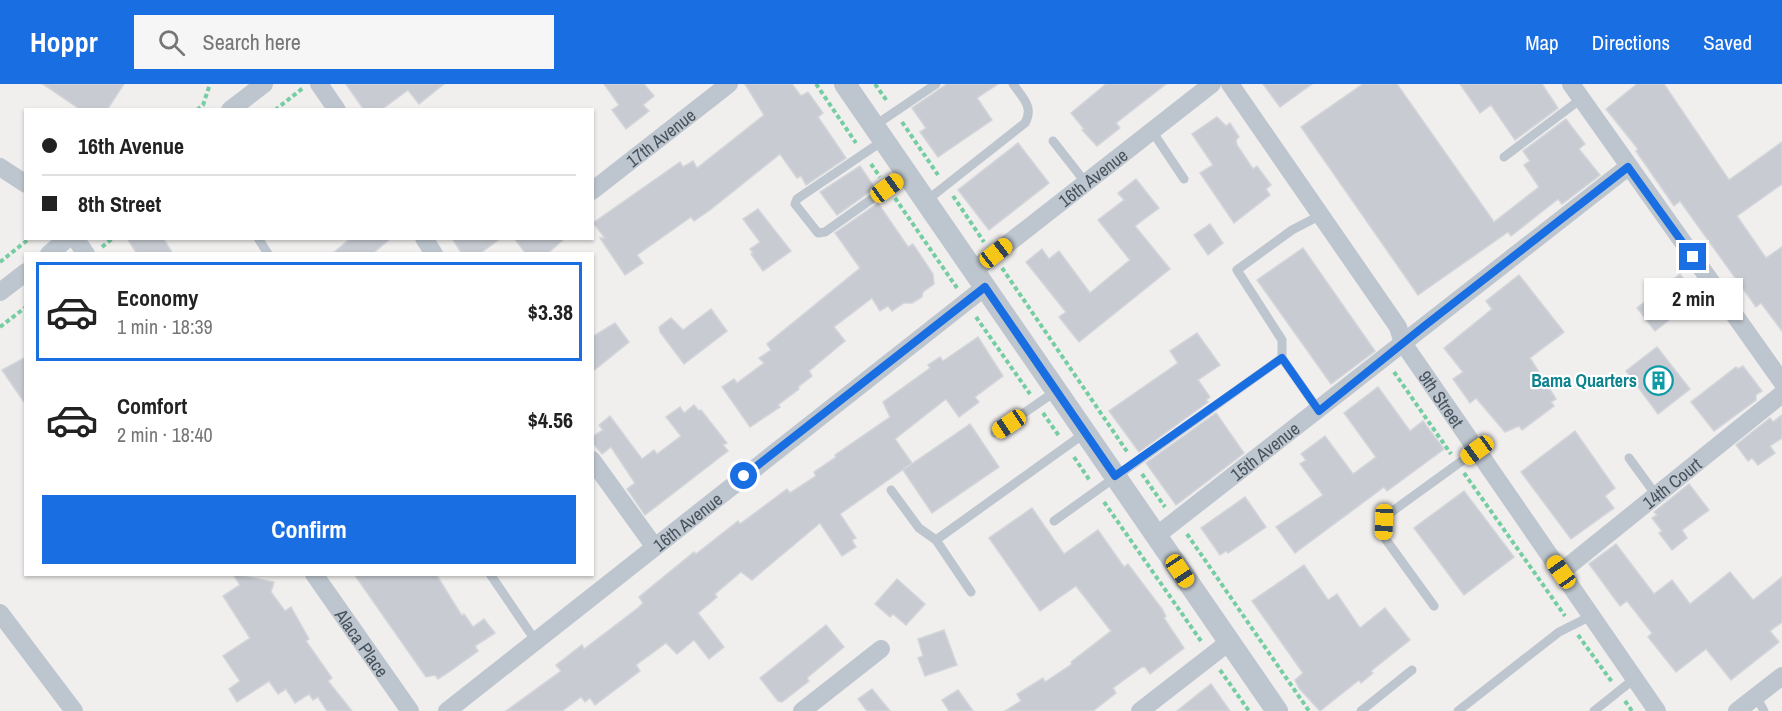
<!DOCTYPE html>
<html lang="en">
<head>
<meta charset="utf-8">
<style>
  :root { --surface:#fff; --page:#f6f6f6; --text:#222; --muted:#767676; --line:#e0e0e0; --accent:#196ee1 }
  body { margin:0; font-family:"Archivo Narrow",sans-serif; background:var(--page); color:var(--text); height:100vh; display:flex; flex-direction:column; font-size:22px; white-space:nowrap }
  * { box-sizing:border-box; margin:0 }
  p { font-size:20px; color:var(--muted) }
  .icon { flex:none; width:33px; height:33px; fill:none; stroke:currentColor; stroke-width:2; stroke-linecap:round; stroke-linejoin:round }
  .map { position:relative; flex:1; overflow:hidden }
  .sheet { position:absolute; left:24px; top:168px; width:570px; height:324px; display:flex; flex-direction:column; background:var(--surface); border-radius:0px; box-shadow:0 2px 4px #0004 }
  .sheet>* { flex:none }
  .hud { position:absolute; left:24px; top:24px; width:570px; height:132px; border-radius:0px; box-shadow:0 2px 4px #0004; display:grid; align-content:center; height:132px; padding:0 18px; background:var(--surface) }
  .end { position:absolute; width:27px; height:27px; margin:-14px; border:8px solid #196ee1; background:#fff; box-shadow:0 0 0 3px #fff }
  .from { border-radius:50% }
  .bubble { position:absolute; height:42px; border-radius:0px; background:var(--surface); box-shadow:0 2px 4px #0004; font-size:20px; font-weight:800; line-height:42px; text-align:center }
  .car { position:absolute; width:18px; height:36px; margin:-18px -9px; border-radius:8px; box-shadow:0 0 4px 2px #0007; background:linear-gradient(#f5c518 24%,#345 0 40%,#f5c518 0 76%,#345 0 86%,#f5c518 0) }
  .hud b { display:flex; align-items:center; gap:21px; height:57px; font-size:22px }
  .hud b+b { border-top:2px solid var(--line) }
  .hud i { width:15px; height:15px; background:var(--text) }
  ul { padding:10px 0 0; list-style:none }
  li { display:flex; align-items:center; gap:18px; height:99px; margin:0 12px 9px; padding:0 6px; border:3px solid transparent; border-radius:0px }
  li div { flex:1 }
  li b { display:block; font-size:22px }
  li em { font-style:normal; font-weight:800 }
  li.current { border-color:var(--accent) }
  li>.icon { width:54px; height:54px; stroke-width:1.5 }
  .primary-button { display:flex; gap:12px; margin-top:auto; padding:12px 18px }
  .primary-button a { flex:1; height:69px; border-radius:0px; background:var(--accent); color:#fff; font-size:24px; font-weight:800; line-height:69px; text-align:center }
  header { display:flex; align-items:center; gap:36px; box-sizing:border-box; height:84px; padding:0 30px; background:var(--accent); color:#fff }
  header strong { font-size:28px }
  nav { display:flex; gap:33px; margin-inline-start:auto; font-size:21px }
  .search { width:420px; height:54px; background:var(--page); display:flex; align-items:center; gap:15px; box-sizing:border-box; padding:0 21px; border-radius:0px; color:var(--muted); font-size:22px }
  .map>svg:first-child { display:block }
  .building { fill:#c8cbd1; stroke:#d2d5da; stroke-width:1.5 }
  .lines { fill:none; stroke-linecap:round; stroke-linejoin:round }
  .path { stroke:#75cda2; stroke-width:4; stroke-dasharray:4.5 3; stroke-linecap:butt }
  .service { stroke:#bdc6ce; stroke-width:9 }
  .minor { stroke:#bdc6ce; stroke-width:18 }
  .tertiary { stroke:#bdc6ce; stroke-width:22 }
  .route { stroke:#196ee1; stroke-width:8 }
  .labels { text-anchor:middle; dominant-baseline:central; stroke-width:4.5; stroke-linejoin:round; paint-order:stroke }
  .street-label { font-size:18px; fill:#47525c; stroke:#fff }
  .culture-label { font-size:18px; font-weight:bold; fill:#0d838f; stroke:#fff; text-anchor:end }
</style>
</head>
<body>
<header>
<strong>Hoppr</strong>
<div class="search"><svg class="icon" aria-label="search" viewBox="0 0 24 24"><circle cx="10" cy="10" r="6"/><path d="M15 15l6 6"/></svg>Search here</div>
<nav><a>Map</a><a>Directions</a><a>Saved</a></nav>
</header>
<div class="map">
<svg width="1782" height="627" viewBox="0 0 1782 627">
  <rect width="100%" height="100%" fill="#f1eeee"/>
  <g class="building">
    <path d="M43,0H124L107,26H81Z"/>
    <path d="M346,0H444L419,20L408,6L381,26H364Z"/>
    <path d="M604,0H644L654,12L643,21L649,27L626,45L612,26L619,21Z"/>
    <path d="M745,0H792L801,12L808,8L823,29L818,33L846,74L806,101L801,92L797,94L780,70L710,126L694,137L691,133L637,171L643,179L625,191L600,154H605L593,139L680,78L683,83L693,77L697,84L764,31Z"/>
    <path d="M947,0H998L977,14L992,36L938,73L920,48L926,44L912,24Z"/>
    <path d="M1106,0H1166L1116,39L1120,44L1097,62L1082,46L1084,45L1071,29Z"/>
    <path d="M1263,0H1312L1280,23Z"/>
    <path d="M1363,0H1397L1494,138L1539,103L1524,81L1530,77L1523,67L1566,35L1585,60L1579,65L1600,91L1562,120L1558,115L1511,152L1508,148L1418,211L1301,43Z"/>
    <path d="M1460,0H1542L1558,24L1515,56L1491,21L1480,29Z"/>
    <path d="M1637,0H1664L1729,96L1782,58V100L1737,132L1766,174L1782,163V247L1761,219L1756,223L1680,117L1674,122L1636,67L1638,65L1606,25Z"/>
    <path d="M1217,33L1226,42L1230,39L1239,53L1236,56L1237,61L1253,85L1257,82L1271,101L1266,105L1270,111L1234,139L1200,89L1213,81L1192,50Z"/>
    <path d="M1018,59L1049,99L989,146L958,106Z"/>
    <path d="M860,82L875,104L837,131L820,108Z"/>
    <path d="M1136,95L1159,124L1135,142L1170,185L1079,258L1059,233L1066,228L1026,178L1042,165L1049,175L1059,167L1090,209L1130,176L1098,136L1124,116L1118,109Z"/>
    <path d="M878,119L908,163L913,160L933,190L934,200L923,208L922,213L912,219H904L892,227L888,222L880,227L872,214L834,243L845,257L809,287L812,292L798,303L799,305L778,321L780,323L750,343L722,303L734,295L737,299L764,279L759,274L771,266L767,260L860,184L835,149Z"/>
    <path d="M758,125L791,167L763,187L751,170L753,169L750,165L760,158L743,135Z"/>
    <path d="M1210,140L1223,159L1208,171L1194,151Z"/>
    <path d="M127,154H163L173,170H137Z"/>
    <path d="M351,154H391L372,170H332Z"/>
    <path d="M452,154H501L479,170H462Z"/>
    <path d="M514,154H565L547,170H526Z"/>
    <path d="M1303,164L1375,267L1331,300L1257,196Z"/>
    <path d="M1680,190L1698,213L1655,247L1637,224Z"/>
    <path d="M1519,191L1564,248L1530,274L1556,315L1551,318L1554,322L1522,346L1519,342L1505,348L1476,314L1470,319L1453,295L1463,288L1444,264L1492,225L1486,217Z"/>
    <path d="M711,225L727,247L684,280L660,248L659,243L671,234L683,246Z"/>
    <path d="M615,239L629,258L592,288V253Z"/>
    <path d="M1197,249L1220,281L1198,296L1210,313L1206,316L1208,318L1139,368L1109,327L1178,279L1170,267Z"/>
    <path d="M978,253L1003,292L975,313L979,318L959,333L946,315L895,355L912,379L840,430L856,454L852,456L856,463L842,472L820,439L752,496L741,488L715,510L717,513L698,529L724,563L709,575L694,556L677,570L666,559L636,581L640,587L595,621L590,614L585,618L581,613L562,627H506L561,587L556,581L582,561L584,565L638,524L643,519L639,513L694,468L696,470L738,437L740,440L787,405L790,409L816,392L814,388L836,373L835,371L890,333L883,318L930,284L928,281L940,273L943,277Z"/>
    <path d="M1657,263L1690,305L1658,330L1626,287Z"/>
    <path d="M26,273V321L2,286Z"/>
    <path d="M1743,282L1762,307L1756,311V316L1714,347L1691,318L1736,283L1738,285Z"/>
    <path d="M1378,303L1410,347L1423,337L1444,365L1387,407L1384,403L1295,469L1276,443L1323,411L1300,380L1306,376L1301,370L1325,352L1353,390L1376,373L1344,329Z"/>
    <path d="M694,321L699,327L701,326L727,359L723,361L728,367L645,431L627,405L635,399L611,363L602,370L592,358V353L603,346L599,341L610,332L642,375L654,366L657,370L681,352L666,333L680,323L684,329Z"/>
    <path d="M1216,329L1244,369L1176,421L1146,379Z"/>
    <path d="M1782,331V354L1770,362L1775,369L1758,381L1752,374L1748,377L1736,361L1770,334L1773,338Z"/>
    <path d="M970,340L999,383L932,429L903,386Z"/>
    <path d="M1575,347L1615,404L1605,412L1614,424L1571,455L1521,388Z"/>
    <path d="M1689,400L1709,426L1682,446L1687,454L1672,466L1659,449L1662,447L1652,434L1657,431L1654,428Z"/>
    <path d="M1464,407L1514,473L1464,511L1414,444Z"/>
    <path d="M1245,413L1266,443L1228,469L1226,467L1220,471L1201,444Z"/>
    <path d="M1032,424L1064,470L1098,446L1124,483L1128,480L1162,525L1166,532L1164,534L1184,564L1150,590L1145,583H1142L1113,604L1116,609L1093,627H1005L1021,617L1017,610L1043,594L1045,598L1072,580L1071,578L1111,547L1076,502L1040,527L989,454Z"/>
    <path d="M1616,460L1654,510L1672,496L1690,520L1730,488L1753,516L1782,493V538L1770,547L1779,558L1731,596L1706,565L1676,588L1648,553L1652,549L1627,517L1620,522L1589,480Z"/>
    <path d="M1304,481L1328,516L1337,510L1360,544L1385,524L1410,556L1371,587L1373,589L1361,599L1359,596L1320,627L1299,604L1295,596L1303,589L1252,517Z"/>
    <path d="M233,490L274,498L271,508L285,527L291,523L309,555L306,557L332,594L328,597L352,627H327L318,613L313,616L309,610L295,619L286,605L278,610L269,597L237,618L229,605L240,597L223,572L250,554L223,512L240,501Z"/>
    <path d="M354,490H436L462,532L464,530L473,543L484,535L495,549L475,562L478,567L449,588L438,595L435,591L426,593Z"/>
    <path d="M897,495L925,520L906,541L893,530L890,533L875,520Z"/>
    <path d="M826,541L844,563L807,594L809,597L782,618L778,617L760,594Z"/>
    <path d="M944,546L957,581L925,592L918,574L923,572L918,555Z"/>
    <path d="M1211,600L1230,627H1177L1198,610Z"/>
    <path d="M872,605L890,627H867L858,615Z"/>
    <path d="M958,606L973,627H949L942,616Z"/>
  </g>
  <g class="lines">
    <g class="path">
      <path d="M816,0L856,59"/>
      <path d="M875,0L887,17"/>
      <path d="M197,26L203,21L210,0"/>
      <path d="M275,26L303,4"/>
      <path d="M902,38L938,91"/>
      <path d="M871,80L880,93"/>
      <path d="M953,112L984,158"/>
      <path d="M895,114L957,204"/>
      <path d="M102,163L113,154"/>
      <path d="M0,178L30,154"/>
      <path d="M1002,184L1128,369"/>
      <path d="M976,233L1030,310"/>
      <path d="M0,243L26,223"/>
      <path d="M1394,288L1451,370"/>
      <path d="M1043,329L1059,352"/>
      <path d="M1074,373L1090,397"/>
      <path d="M1464,389L1565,532"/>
      <path d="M1142,390L1165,423"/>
      <path d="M1104,418L1201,557"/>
      <path d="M1187,450L1309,627"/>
      <path d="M1578,551L1612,598"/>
      <path d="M1220,586L1249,627"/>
      <path d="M1625,617L1632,627"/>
    </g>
    <g class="service">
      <path d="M874,42L936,0"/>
      <path d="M1152,47L1184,95"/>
      <path d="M884,56L797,115L795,120L818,149L825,148L907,90"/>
      <path d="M1053,57L1086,99"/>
      <path d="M1504,73L1581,15"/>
      <path d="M926,117L1025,39C1034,23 1023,14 1013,0"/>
      <path d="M258,154L268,170"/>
      <path d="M1282,274V256L1237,186L1292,146L1321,131"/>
      <path d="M995,349L1056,307"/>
      <path d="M1629,374L1656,411"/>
      <path d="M891,406L919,444L936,456L971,508"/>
      <path d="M1054,437L1282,274L1319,327"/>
      <path d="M936,456L1085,349"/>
      <path d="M490,490L535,556"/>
      <path d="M1434,522L1384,453V438L1390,429L1477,366"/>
      <path d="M1756,612L1764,627"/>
      <path d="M1361,627L1412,586"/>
      <path d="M1458,627L1559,548L1591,532"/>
      <path d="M1594,627L1634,595"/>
    </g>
    <g class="minor">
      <path d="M319,0L337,26"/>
      <path id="s1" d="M1230,0L1398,243L1403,259L1657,627"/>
      <path d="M1571,0L1782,298"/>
      <path d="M230,26L264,0"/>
      <path d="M0,83L26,100"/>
      <path id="s2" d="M592,107L729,0"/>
      <path d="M75,154L86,170"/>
      <path d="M424,154L434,170"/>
      <path d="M49,170L68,154"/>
      <path id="s3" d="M973,187L1212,0"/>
      <path d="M0,208L26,188"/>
      <path d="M592,376L654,462"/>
      <path id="s4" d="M1156,452L1628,83"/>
      <path id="s5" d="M1561,488L1782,310"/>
      <path id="s6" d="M314,490L410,627"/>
      <path d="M0,529L74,627"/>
      <path id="s7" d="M447,627L985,203"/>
      <path d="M802,627L881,565"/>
      <path d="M1140,627L1229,558"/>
      <path d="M1737,627L1782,592"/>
    </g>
    <path class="tertiary" d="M845,0L1277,627"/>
  </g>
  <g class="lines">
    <path class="route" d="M744,392L985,203L1115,392L1282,274L1319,327L1423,243L1628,83L1693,173"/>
  </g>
  <defs>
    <symbol id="building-ring" viewBox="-11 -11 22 22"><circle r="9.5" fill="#fff" stroke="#0f9aa8" stroke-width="1.5"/><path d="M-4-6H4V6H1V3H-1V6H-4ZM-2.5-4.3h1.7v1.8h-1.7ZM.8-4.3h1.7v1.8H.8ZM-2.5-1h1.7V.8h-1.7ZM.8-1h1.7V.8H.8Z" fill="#0f9aa8"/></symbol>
  </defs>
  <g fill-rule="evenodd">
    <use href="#building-ring" x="1642" y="280" width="33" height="33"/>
  </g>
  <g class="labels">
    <g class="street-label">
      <text stroke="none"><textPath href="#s2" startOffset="87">17th Avenue</textPath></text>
      <text stroke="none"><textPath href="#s3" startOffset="152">16th Avenue</textPath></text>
      <text stroke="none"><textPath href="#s1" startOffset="380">9th Street</textPath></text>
      <text stroke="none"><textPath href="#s4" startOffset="138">15th Avenue</textPath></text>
      <text stroke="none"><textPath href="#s5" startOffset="142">14th Court</textPath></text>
      <text stroke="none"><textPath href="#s7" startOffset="306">16th Avenue</textPath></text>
      <text stroke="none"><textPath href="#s6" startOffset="84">Alaca Place</textPath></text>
    </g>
    <g class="culture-label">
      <text x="1637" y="296">Bama Quarters</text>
    </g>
  </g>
</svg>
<i class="end from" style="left:744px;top:392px"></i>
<i class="end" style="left:1693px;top:173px"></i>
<div class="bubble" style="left:1644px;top:194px;width:99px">2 min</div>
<i class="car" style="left:887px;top:104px;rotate:54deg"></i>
<i class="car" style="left:996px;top:169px;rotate:52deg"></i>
<i class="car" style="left:1009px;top:340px;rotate:236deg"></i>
<i class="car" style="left:1477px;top:366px;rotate:234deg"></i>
<i class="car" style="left:1384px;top:438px;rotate:182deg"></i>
<i class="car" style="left:1180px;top:487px;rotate:146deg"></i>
<i class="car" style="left:1561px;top:488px;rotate:325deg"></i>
<div class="hud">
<b><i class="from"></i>16th Avenue</b>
<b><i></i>8th Street</b>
</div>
<section class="sheet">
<ul>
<li class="current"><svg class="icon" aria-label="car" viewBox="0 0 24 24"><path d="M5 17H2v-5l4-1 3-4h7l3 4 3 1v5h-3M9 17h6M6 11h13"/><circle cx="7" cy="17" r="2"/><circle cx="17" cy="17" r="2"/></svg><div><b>Economy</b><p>1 min · 18:39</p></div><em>$3.38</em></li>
<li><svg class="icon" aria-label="car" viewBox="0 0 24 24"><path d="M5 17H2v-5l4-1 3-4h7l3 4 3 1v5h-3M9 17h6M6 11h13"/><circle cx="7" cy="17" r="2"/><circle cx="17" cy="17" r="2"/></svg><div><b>Comfort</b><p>2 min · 18:40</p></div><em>$4.56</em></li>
</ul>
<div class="primary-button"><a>Confirm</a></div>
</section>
</div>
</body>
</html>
